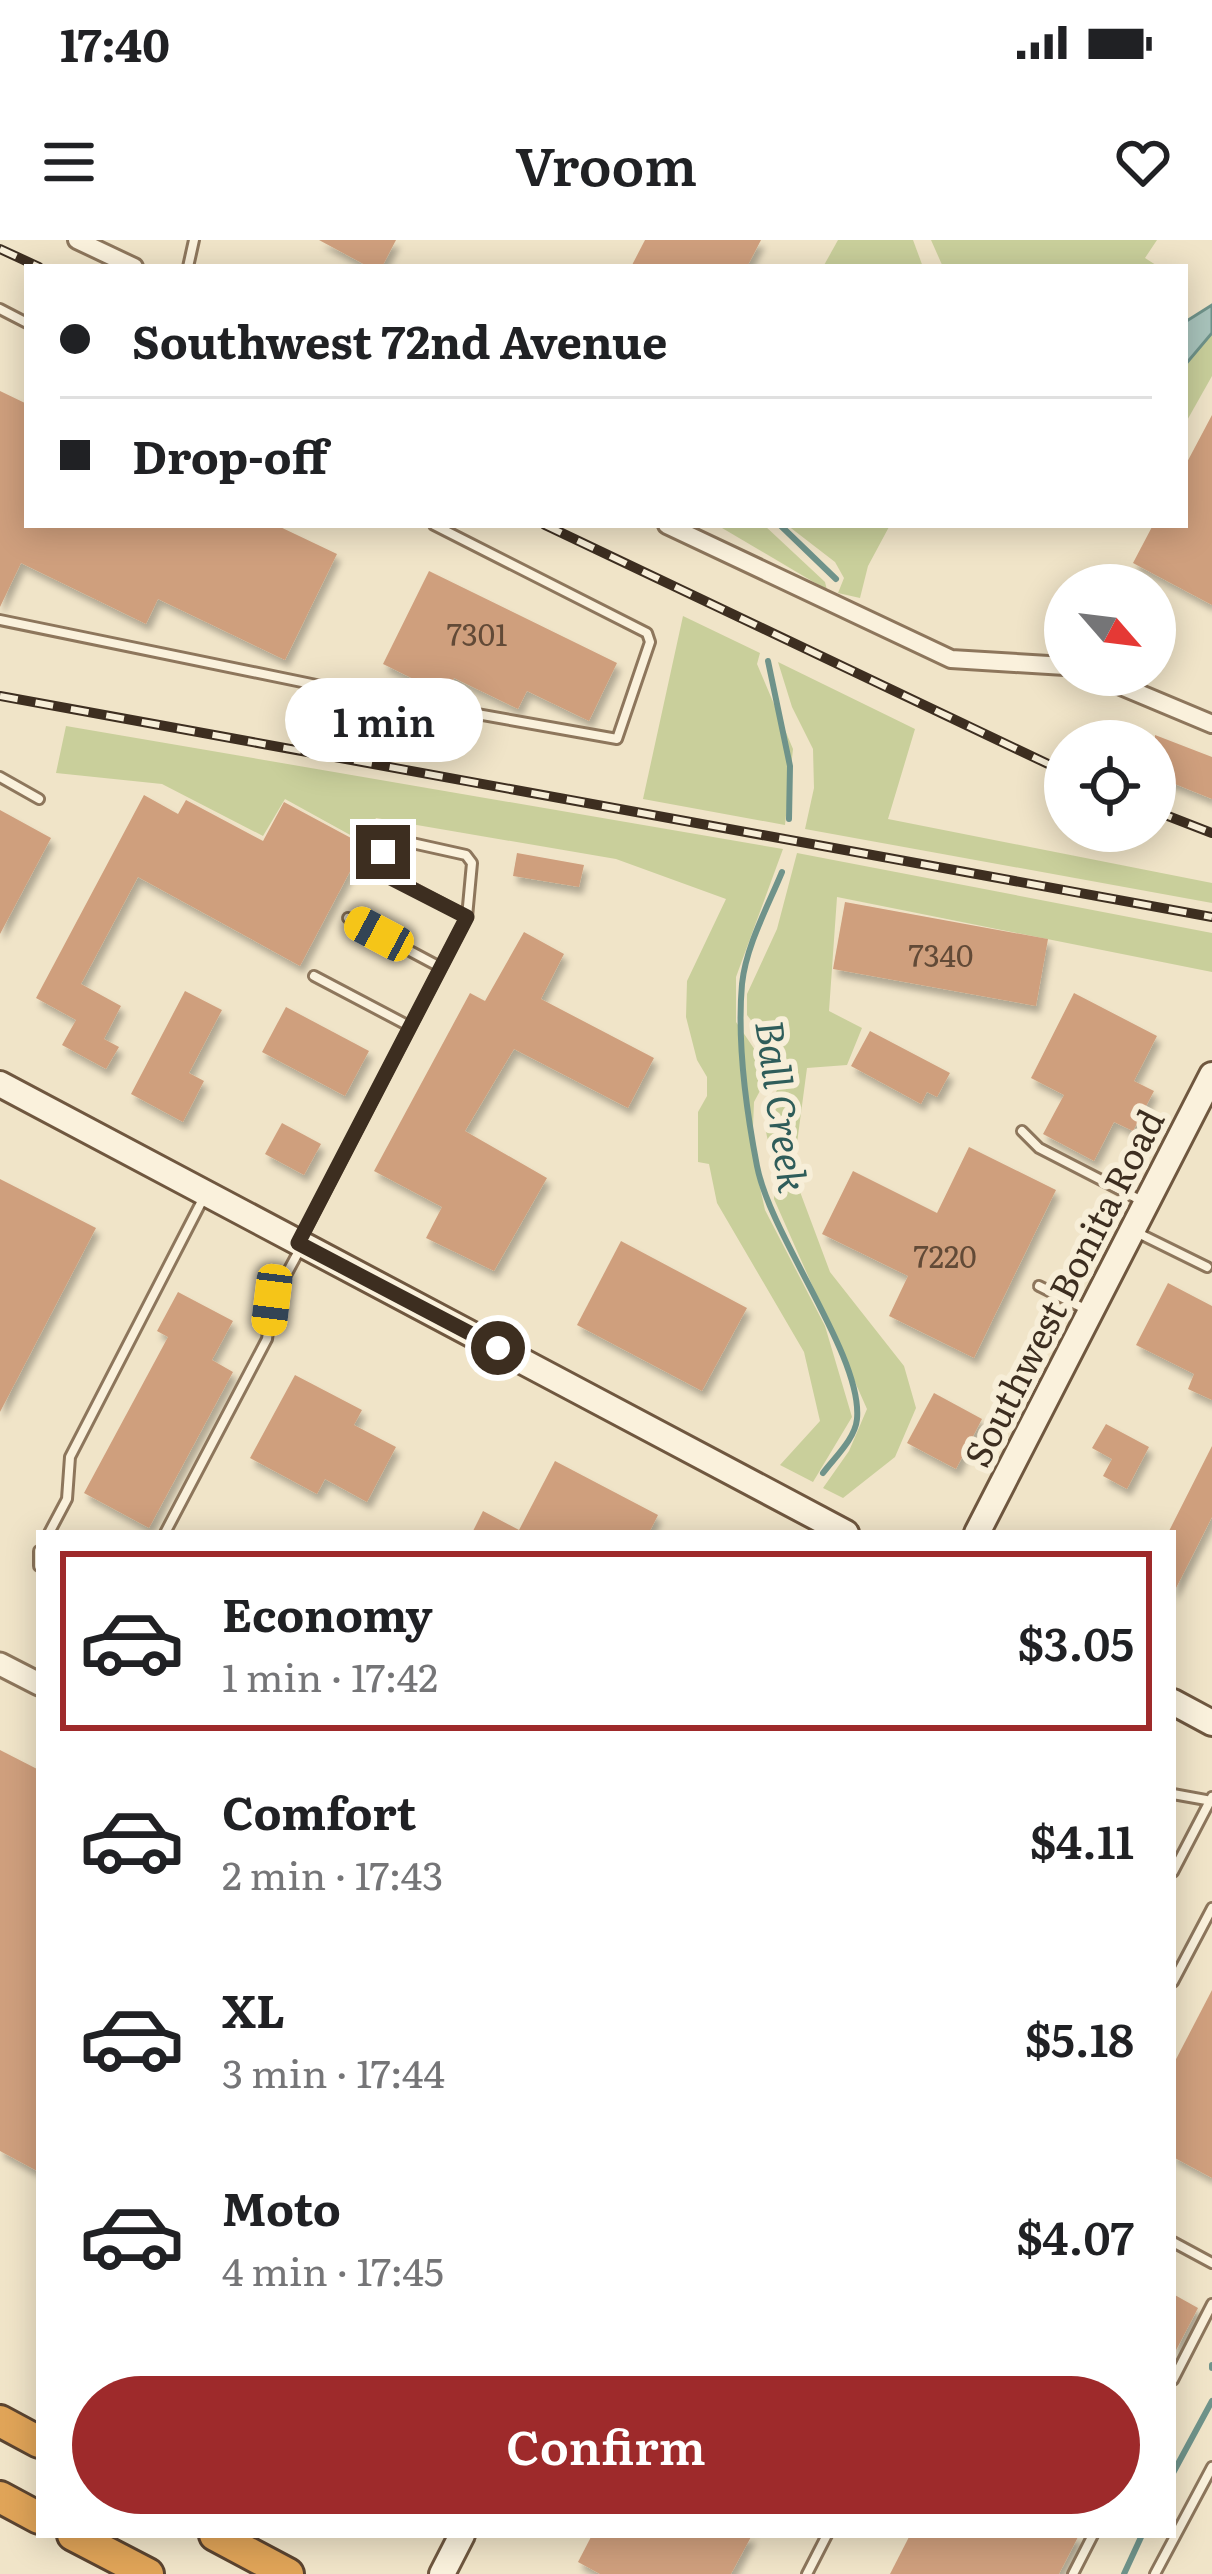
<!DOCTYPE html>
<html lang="en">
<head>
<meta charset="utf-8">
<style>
  :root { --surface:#fff; --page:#f2f2f2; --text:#202124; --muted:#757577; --line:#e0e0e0; --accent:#9e2a2b }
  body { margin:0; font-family:Literata,serif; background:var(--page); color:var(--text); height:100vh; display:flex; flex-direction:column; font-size:45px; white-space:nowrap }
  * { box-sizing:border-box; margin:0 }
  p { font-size:39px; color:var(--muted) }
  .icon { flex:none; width:66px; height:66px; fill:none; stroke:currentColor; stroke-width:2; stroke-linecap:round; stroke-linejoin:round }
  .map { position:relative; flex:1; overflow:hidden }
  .side { position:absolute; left:36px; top:1290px; width:1140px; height:1008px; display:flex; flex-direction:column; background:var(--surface); border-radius:0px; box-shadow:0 6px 30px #0003 }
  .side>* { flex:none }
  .guide { position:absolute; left:24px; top:24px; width:1164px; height:264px; border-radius:0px; box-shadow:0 6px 30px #0003; display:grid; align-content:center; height:264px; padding:0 36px; background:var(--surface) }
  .needle { width:78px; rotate:118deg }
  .buttons { position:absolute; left:1044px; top:324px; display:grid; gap:24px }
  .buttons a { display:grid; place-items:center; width:132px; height:132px; border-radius:50%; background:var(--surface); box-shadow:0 6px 30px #0003; font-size:60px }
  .end { position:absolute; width:54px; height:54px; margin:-27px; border:15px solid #3d2e20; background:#fff; box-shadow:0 0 0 6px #fff }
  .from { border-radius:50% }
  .bubble { position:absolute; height:84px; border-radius:42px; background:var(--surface); box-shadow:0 6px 30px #0003; font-size:39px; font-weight:600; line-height:84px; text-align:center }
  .car { position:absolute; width:36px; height:72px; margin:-36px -18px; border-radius:15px; box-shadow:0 0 9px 3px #0007; background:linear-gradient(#f5c518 24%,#345 0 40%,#f5c518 0 76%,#345 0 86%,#f5c518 0) }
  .guide b { display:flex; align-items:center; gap:42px; height:114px; font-size:45px }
  .guide b+b { border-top:3px solid var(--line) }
  .guide i { width:30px; height:30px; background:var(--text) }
  ul { padding:21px 0 0; list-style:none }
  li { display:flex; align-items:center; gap:36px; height:180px; margin:0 24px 18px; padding:0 12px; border:6px solid transparent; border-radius:0px }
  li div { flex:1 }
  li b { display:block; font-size:45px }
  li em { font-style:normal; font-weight:600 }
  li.current { border-color:var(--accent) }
  li>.icon { width:108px; height:108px; stroke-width:1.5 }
  .action { display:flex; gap:24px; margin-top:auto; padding:24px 36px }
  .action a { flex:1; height:138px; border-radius:72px; background:var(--accent); color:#fff; font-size:48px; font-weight:600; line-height:138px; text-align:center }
  .status { display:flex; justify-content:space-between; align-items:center; height:84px; padding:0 60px; background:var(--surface); direction:ltr }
  .status svg { height:33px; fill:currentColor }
  header { display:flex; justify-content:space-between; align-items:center; height:156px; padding:0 36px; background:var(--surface); font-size:54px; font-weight:600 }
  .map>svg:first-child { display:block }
  .green { fill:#c9cf9b }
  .water { fill:#a9c4bc; stroke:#6f938a; stroke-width:3 }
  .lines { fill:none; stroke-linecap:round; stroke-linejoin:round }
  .stream { stroke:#6f938a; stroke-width:6 }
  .building { fill:#cf9f7d; filter:url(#shadow) }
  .service-casing { stroke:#8d765c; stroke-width:14 }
  .minor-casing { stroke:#8d765c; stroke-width:22 }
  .tertiary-casing { stroke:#8d765c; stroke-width:27 }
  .secondary-casing { stroke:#6f573f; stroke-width:30 }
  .motorway-casing { stroke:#5b4430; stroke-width:36 }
  .service { stroke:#faf1dc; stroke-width:8 }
  .minor { stroke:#faf1dc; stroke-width:16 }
  .tertiary { stroke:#faf1dc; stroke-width:21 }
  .secondary { stroke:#faf1dc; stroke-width:24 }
  .motorway { stroke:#e0a458; stroke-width:30 }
  .rail-casing { stroke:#3d2e20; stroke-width:10 }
  .rail { stroke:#f7eed8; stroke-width:6; stroke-dasharray:18; stroke-linecap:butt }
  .route { stroke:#3d2e20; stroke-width:15 }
  .labels { text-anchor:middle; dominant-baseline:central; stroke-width:12; stroke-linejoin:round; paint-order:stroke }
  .number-label { font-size:30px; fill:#624a37 }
  .street-label { font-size:36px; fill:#3d2e20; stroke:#f7eed8 }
  .water-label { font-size:39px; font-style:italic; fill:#2f5d5a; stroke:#f7eed8 }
</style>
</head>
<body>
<div class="status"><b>17:40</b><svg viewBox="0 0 49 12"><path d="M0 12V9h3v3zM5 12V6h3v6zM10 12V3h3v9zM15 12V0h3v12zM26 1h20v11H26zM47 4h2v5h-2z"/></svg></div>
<header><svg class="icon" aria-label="menu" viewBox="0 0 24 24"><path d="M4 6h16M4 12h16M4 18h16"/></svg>Vroom<svg class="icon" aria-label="heart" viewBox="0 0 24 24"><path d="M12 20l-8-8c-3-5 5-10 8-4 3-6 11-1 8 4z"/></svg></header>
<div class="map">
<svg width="1212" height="2334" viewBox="0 0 1212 2334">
  <defs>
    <filter id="shadow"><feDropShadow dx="4" dy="7" stdDeviation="3" flood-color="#0004"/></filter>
  </defs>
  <rect width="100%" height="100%" fill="#f0e4c8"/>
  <g class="green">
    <path d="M838,0H913L923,27H823Z"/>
    <path d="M931,0H1157L1145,18L1159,27H943Z"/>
    <path d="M1212,93V136L1185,184V125Z"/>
    <path d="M717,285H764L825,342L827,350Z"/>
    <path d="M787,285H890L868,326L860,358L838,353L844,338L835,322Z"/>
    <path d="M683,376L760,413L757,424L793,509L785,585L643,559Z"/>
    <path d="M778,422L915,489L888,579L1212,643V663L805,589L814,548L813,509L792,467Z"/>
    <path d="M66,486L783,609L736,737V782L770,832L754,862L752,912L765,970L825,1086L852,1177L813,1242L780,1225L820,1181L804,1112L717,963L709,924L698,922V872L707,856V837L697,820L686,777L687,741L726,659L616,619L376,578L363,602L285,559L263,596L162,544L56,533Z"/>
    <path d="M797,613L1212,693V732L837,657L829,771L862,788L847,825L807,828L793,933L830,1032L904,1126L916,1168L895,1217L843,1258L823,1248L849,1211L867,1169L774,959L775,935L765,887L782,834L770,805L747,775V754L777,689Z"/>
  </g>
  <path class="water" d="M1212,65V93L1185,125V82Z"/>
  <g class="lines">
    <g class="stream">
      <path d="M780,285L836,339"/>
      <path d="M768,421L790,526L789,579"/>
      <path d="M782,632C768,666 746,706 742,744C737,801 746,869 757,926C771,998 863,1116 857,1179C855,1199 835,1217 823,1233"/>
      <path d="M1212,2125V2128"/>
      <path d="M1173,2233L1212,2161"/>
      <path d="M1124,2334L1142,2295"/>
    </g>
  </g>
  <g class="building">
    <path d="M319,0H396L382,27H369Z"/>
    <path d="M645,0H761L747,27H631Z"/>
    <path d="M0,151L27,164V285H276L337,314L285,420L158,359L146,384L21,323L0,367Z"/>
    <path d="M1212,175V365L1133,323L1153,285H1185V226Z"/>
    <path d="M429,331L617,423L589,481L527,451L518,469L454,438L446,455L383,424Z"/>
    <path d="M1155,495L1212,517V559L1155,536Z"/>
    <path d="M144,555L178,574L186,560L263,601L284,562L364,605L300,726L138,637L81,744L121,766L104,799L119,807L106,829L62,805L76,780L36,758Z"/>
    <path d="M0,570L51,598L0,694Z"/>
    <path d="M517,613L584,625L579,647L513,636Z"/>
    <path d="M845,662L1048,699L1036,766L833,729Z"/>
    <path d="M524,692L564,714L541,759L654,818L628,868L514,809L465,891L547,938L494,1031L426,998L442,967L374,931L470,753L485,761Z"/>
    <path d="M185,751L222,770L189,833L204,841L183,882L131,854Z"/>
    <path d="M1074,753L1157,796L1134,841L1154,851L1133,891L1114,882L1094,921L1043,894L1064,855L1031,838Z"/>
    <path d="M286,767L369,811L345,856L262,812Z"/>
    <path d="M870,791L950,833L937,857L927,852L921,864L851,826Z"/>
    <path d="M282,883L321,904L304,935L265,914Z"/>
    <path d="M969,907L1056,950L974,1118L889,1076L908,1036L822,994L853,931L937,973Z"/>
    <path d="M0,939L96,988L0,1172Z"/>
    <path d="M621,1001L747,1068L702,1151L577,1085Z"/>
    <path d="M1168,1043L1212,1066V1160L1188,1149L1194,1134L1136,1105Z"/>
    <path d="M178,1052L233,1081L212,1120L233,1132L149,1288L84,1253L168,1097L157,1091Z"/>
    <path d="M295,1135L362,1170L354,1185L396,1207L367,1262L325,1239L317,1254L250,1218Z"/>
    <path d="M934,1153L982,1179L956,1229L907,1203Z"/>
    <path d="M1106,1184L1149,1207L1127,1249L1103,1236L1112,1219L1092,1208Z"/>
    <path d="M1212,1206V1277L1173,1354V1293H1168Z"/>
    <path d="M555,1221L658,1275L649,1293H472L483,1271L519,1290Z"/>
    <path d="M0,1510L39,1530V1932L0,1911Z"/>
    <path d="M1212,1750V1938L1173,1917V1825Z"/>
    <path d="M1173,2054L1198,2068L1173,2116Z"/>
    <path d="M592,2295H752L731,2334H600L578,2322Z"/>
    <path d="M910,2295H1079L1059,2334H890Z"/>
  </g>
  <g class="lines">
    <defs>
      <g id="service">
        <path d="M188,27L194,0"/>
        <path d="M0,69L27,83"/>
        <path d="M0,380L331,448L617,499L650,402L647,393L434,285"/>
        <path d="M0,537L39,559"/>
        <path d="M348,678L440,727"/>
        <path d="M314,736L409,786"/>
        <path d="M1022,891L1039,908L1144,962"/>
        <path d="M1138,993L1207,1027"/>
        <path d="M302,996L467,677L472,623L466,615L394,599L378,630L467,677"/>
        <path d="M1039,1046L1089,1071"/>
        <path d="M49,1293L67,1259L70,1217L205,955"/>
        <path d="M165,1293L267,1099L272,1061L300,1009"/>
        <path d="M39,1311V1326"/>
        <path d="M1173,1554L1212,1561"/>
        <path d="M1173,1632L1212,1557"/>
        <path d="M1173,1742L1212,1668"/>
        <path d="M1173,2002L1212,2023"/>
        <path d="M1173,2140L1212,2064"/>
        <path d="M807,2334L827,2295"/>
        <path d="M1073,2334L1093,2295"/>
        <path d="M1155,2334L1212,2227"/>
      </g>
      <g id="minor">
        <path d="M77,0L134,27"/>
        <path d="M667,285L951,419L1065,426"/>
        <path d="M1095,435L1212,484"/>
      </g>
      <path id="tertiary" d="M0,1424L39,1444"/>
      <g id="secondary">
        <path d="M0,844L846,1293"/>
        <path d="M977,1293L1212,835"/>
        <path d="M1173,1462L1212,1483"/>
        <path d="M442,2334L462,2295"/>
      </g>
      <g id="motorway">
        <path d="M0,2181L39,2202"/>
        <path d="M0,2257L39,2278"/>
        <path d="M73,2295L148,2334"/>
        <path d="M215,2295L288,2334"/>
      </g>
    </defs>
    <use href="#service" class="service-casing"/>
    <use href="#minor" class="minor-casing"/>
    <use href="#tertiary" class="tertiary-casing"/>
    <use href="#secondary" class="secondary-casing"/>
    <use href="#motorway" class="motorway-casing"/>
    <use href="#service" class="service"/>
    <use href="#minor" class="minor"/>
    <use href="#tertiary" class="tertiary"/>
    <use href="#secondary" class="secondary"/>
    <use href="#motorway" class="motorway"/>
    <defs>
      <g id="rail">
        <path d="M0,9L39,27"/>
        <path d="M545,285L1065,532"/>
        <path d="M0,456L1212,677"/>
        <path d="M1155,571L1212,593"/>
      </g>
    </defs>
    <use href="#rail" class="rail-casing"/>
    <use href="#rail" class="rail"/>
  </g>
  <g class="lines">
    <path class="route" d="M383,612L378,622L385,635L467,677L298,1003L498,1108"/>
  </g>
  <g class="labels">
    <g class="number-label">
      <text x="477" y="393">7301</text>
      <text x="941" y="714">7340</text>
      <text x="945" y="1015">7220</text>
    </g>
    <g class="street-label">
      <text transform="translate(1062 1047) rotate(-63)">Southwest Bonita Road</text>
    </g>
    <g class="water-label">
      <text transform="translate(784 866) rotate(82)">Ball Creek</text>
    </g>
  </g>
</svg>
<div class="buttons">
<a><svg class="needle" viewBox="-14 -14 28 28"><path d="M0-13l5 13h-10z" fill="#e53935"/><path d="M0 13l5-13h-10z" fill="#757577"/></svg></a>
<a><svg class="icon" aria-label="locate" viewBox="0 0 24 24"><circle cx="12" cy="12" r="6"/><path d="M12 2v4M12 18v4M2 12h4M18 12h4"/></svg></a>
</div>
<i class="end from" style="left:498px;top:1108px"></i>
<i class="end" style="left:383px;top:612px"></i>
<div class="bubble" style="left:285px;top:438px;width:198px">1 min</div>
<i class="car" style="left:379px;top:694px;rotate:298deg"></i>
<i class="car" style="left:272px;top:1060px;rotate:187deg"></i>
<div class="guide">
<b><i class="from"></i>Southwest 72nd Avenue</b>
<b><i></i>Drop-off</b>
</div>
<section class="side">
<ul>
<li class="current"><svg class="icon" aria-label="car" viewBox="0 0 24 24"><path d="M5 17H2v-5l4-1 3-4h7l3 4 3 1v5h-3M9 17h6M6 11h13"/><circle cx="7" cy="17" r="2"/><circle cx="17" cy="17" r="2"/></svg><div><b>Economy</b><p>1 min · 17:42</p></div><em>$3.05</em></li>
<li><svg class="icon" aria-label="car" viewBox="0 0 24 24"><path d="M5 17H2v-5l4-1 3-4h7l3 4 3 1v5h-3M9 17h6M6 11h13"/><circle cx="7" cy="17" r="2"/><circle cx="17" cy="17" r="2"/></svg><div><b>Comfort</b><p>2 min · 17:43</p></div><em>$4.11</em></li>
<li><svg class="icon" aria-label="car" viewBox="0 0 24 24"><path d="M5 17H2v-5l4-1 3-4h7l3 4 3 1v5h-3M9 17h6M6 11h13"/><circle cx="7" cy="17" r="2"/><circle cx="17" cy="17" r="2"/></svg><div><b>XL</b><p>3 min · 17:44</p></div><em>$5.18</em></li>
<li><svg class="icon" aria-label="car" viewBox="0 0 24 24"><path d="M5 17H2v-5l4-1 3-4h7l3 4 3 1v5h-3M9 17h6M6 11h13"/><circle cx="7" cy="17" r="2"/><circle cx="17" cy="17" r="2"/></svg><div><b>Moto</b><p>4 min · 17:45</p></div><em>$4.07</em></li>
</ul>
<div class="action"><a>Confirm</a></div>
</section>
</div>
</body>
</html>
